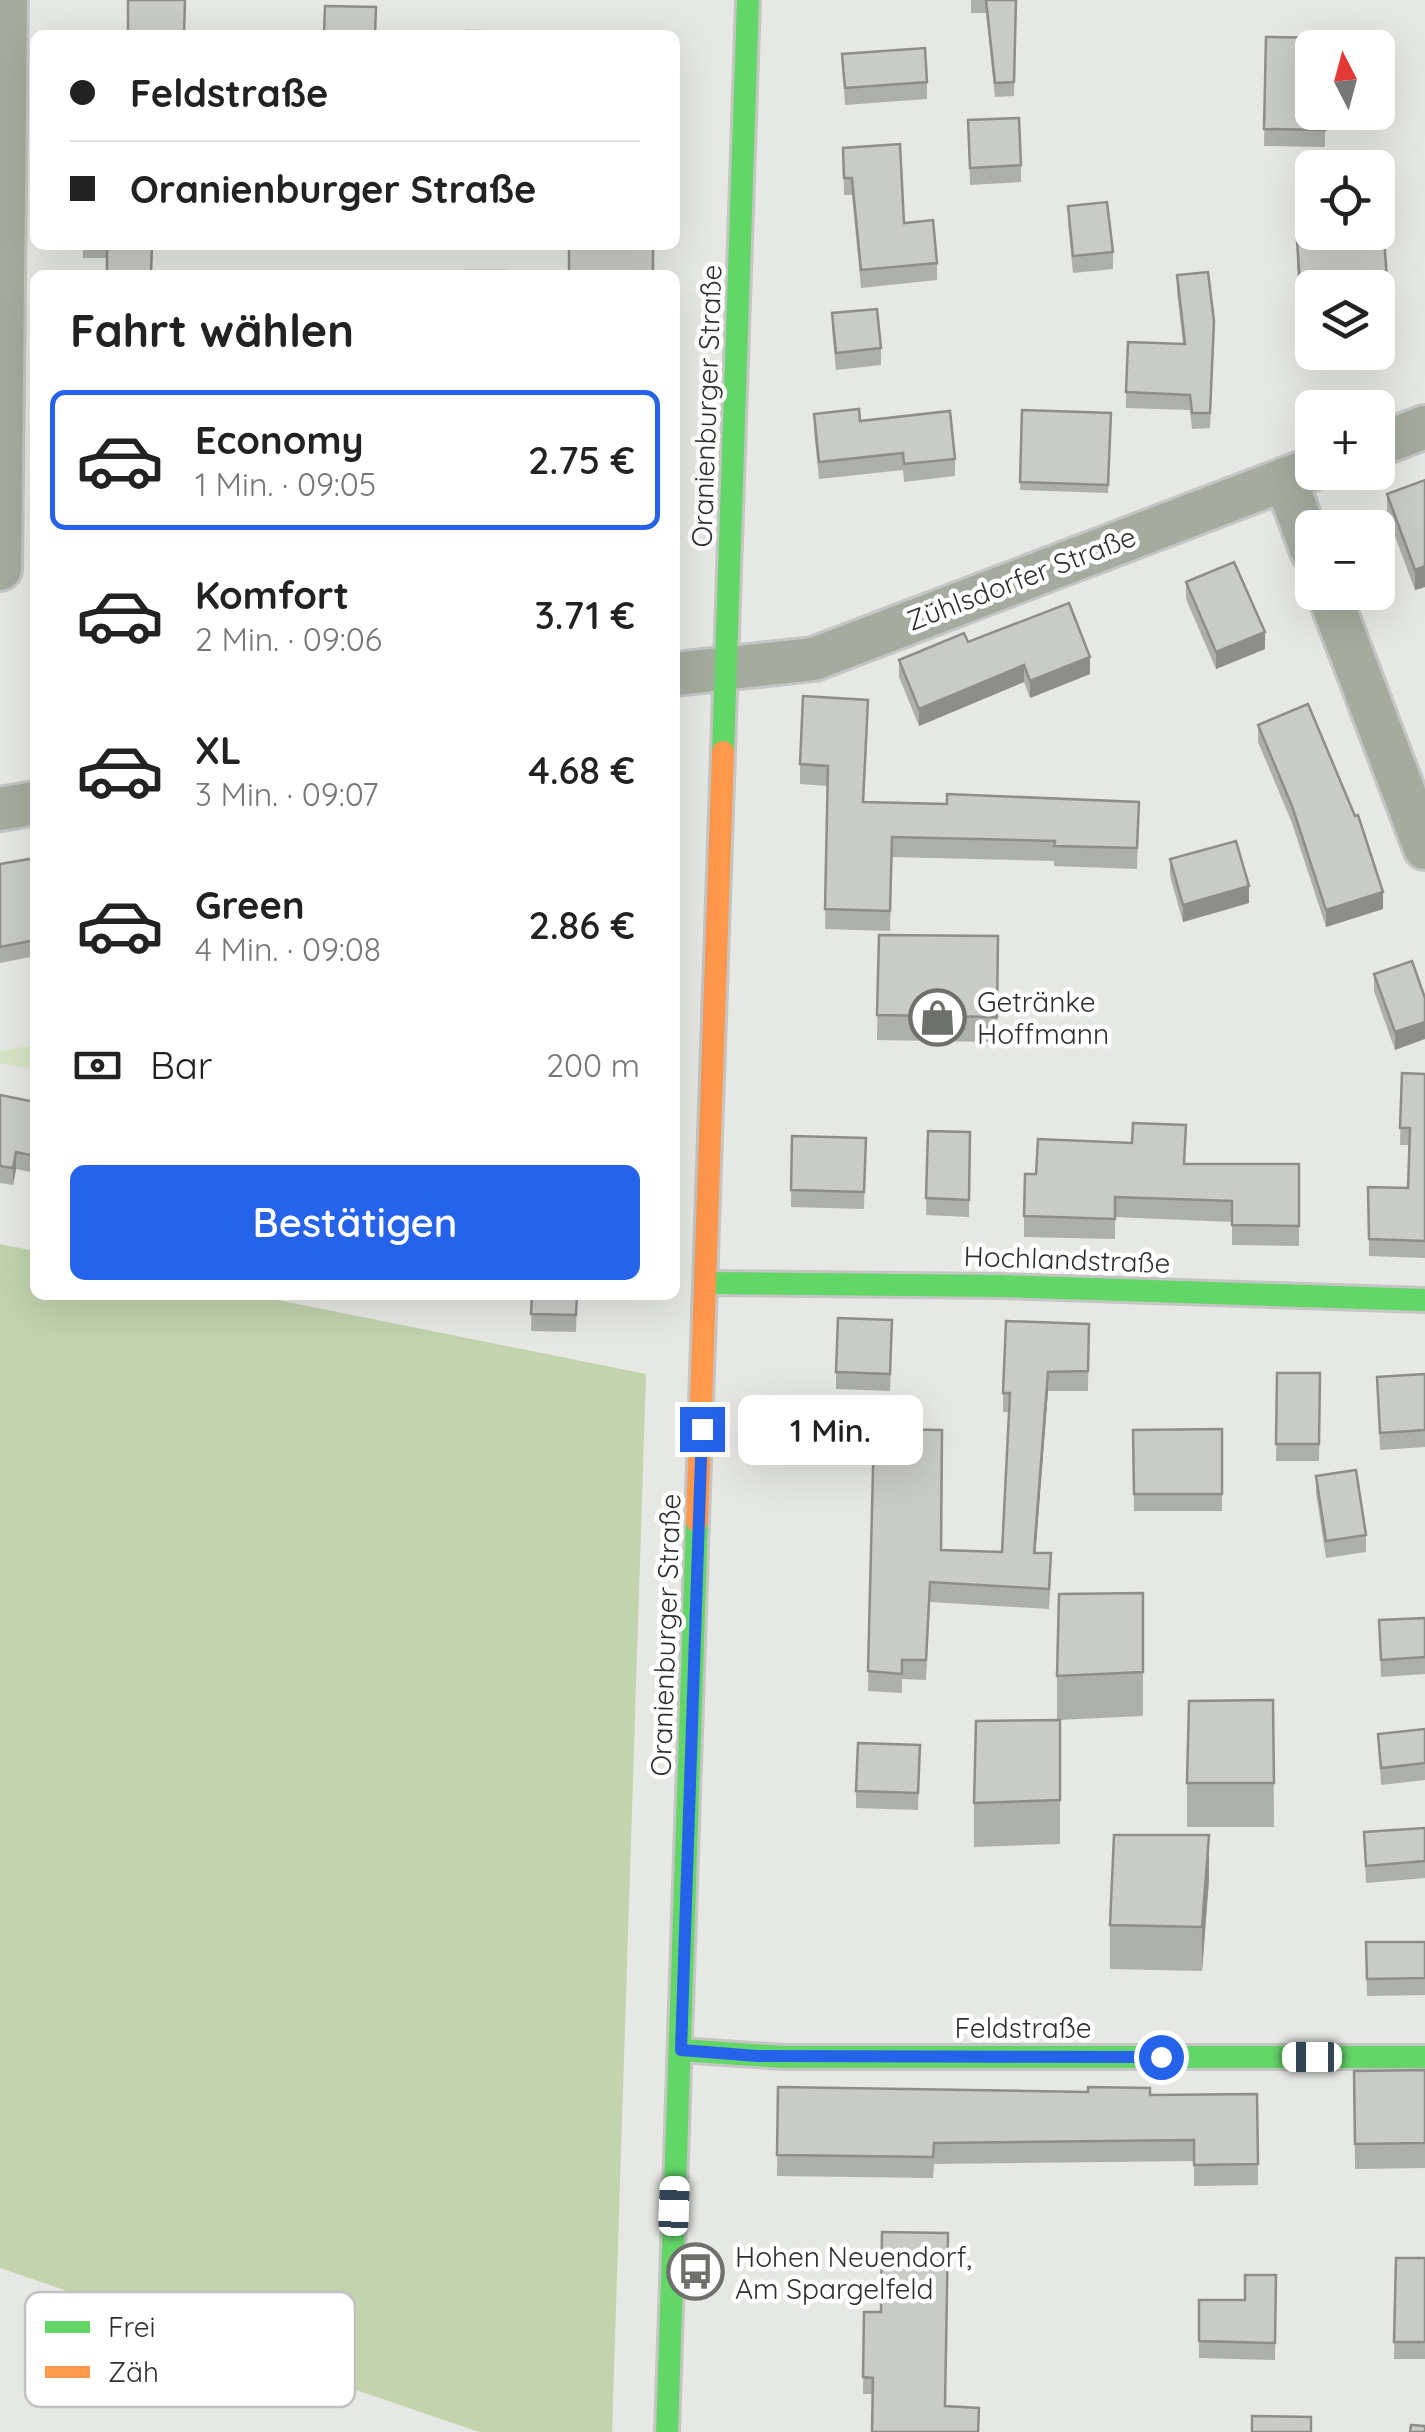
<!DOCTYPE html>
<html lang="de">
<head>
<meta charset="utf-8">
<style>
  :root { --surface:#fff; --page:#f6f6f6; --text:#222; --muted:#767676; --line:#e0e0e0; --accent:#2563eb }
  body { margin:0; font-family:Quicksand,sans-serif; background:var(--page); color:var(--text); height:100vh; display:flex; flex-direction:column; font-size:38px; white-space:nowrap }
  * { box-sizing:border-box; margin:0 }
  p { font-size:32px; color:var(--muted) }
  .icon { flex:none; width:55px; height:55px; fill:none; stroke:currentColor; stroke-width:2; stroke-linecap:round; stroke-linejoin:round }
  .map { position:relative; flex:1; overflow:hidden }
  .drawer { position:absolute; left:30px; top:270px; width:650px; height:1030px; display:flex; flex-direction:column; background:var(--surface); border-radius:15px; box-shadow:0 10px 40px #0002 }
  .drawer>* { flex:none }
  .top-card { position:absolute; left:30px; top:30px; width:650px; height:220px; border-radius:15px; box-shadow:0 10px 40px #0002; display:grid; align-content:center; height:220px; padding:0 40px; background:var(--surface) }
  .needle { width:65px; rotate:354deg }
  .controls { position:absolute; left:1295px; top:30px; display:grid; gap:20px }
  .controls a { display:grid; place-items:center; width:100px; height:100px; border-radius:15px; background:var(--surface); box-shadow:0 10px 40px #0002; font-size:50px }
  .end { position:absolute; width:45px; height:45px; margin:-22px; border:12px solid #2563eb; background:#fff; box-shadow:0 0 0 5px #fff }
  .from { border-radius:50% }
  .bubble { position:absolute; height:70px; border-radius:15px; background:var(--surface); box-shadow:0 10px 40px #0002; font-size:32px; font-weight:600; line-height:70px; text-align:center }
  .car { position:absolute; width:30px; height:60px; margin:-30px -15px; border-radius:12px; box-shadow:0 0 8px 2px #0007; background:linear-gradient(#fff 24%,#345 0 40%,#fff 0 76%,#345 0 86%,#fff 0) }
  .top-card b { display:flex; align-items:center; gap:35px; height:95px; font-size:38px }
  .top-card b+b { border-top:2px solid var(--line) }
  .top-card i { width:25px; height:25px; background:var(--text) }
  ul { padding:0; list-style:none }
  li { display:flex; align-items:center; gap:30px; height:140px; margin:0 20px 15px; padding:0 20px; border:5px solid transparent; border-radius:15px }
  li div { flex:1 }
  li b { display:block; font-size:38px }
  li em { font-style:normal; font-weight:600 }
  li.on { border-color:var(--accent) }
  li>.icon { width:90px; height:90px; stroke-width:1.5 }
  h2 { padding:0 40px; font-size:45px; line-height:120px }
  .pay { display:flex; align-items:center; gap:25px; height:110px; padding:0 40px; font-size:38px }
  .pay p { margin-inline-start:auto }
  .button { display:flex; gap:20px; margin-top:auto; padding:20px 40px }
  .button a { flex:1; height:115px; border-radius:15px; background:var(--accent); color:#fff; font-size:40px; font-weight:600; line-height:115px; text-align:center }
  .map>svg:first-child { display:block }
  .green { fill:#d7e5c6 }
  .forest { fill:#c2d3ae }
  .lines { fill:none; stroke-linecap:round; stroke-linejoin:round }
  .street-casing { stroke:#c5c6c3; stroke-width:48 }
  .fast-casing { stroke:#c5c6c3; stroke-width:28 }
  .slow-casing { stroke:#c5c6c3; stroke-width:28 }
  .street { stroke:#a5ac9f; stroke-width:42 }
  .fast { stroke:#63d668; stroke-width:22 }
  .slow { stroke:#ff974d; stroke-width:22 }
  .wall { fill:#adafab }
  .shaded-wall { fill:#8d8e8b }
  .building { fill:#c9cbc7; stroke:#8d8e8b; stroke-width:2.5 }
  .route { stroke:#2563eb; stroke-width:12 }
  .labels { text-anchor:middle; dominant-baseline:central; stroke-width:9; stroke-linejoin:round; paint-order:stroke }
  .street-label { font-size:28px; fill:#2e302c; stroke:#fff }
  .poi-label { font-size:28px; fill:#2e302c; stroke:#fff; text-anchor:start }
  .key { fill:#fff; stroke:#c0c1c0; stroke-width:2.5 }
  .key-label { font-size:28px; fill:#2e302c }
</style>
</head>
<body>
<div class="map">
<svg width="1425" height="2432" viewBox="0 0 1425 2432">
  <rect width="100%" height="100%" fill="#e6e8e3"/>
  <path class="green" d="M35,1045V1070L0,1063V1051Z"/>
  <path class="forest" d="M0,1244L35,1251V1295H253L646,1374L612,2432H479L0,2268Z"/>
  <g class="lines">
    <defs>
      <g id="street">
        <path d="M1378,445L1425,427"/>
        <path d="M1285,479L1312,551"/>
        <path d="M0,569L6,0"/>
        <path d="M1328,592L1425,848"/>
        <path d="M675,674L814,659L1312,469"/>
        <path d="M0,809L35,803"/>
      </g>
      <g id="fast">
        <path d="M723,752L748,0"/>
        <path d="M708,1283L1002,1286L1425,1300"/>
        <path d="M681,2050L783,2057H1425"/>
        <path d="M667,2432L697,1521"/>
      </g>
      <path id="slow" d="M697,1521L723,752"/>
    </defs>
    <use href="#street" class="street-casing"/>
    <use href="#fast" class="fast-casing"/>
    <use href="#slow" class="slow-casing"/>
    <use href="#street" class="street"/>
    <use href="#fast" class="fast"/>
    <use href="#slow" class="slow"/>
  </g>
  <g class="wall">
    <path d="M971,0H1016L1014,96L995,97L986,13H971Z"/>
    <path d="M1266,37L1325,112V147L1264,146Z"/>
    <path d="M842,54L927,82V99L845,105Z"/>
    <path d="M968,120L1021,165V182L970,185Z"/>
    <path d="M843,148L937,263V280L861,288L852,195H844Z"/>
    <path d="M1068,206L1113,252V269L1073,273L1068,223Z"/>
    <path d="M1336,232H1378L1388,294V318L1378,319V288H1312V324H1301L1297,265V240L1336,237Z"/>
    <path d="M83,245H152V273L107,275V258H83Z"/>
    <path d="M1177,275L1214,336L1210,428L1192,429L1190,410L1126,408V392L1183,344L1177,291Z"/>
    <path d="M832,313L881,348V365L836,370L832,330Z"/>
    <path d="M1022,410L1111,413L1108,493L1020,490Z"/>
    <path d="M814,414L860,421L955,459V476L904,482L903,470L819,479L814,431Z"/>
    <path d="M1425,480V587L1415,590L1387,515V494Z"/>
    <path d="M1186,582L1265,649L1216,669L1186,599Z"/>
    <path d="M968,642L1090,674L1030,698L1024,682L919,726L899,677V660Z"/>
    <path d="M868,720L864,802L947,804L1139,802L1137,869L1054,866V861L892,857L890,931L825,929L828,786L800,784V764Z"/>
    <path d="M1258,725L1383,909L1326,927L1292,823L1258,742Z"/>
    <path d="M35,858V956L0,963V864Z"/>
    <path d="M1170,859L1249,903L1183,922L1170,876Z"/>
    <path d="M879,935L998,936L997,1042L877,1040Z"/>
    <path d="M1412,961L1395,1050L1374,991V974Z"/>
    <path d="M1402,1073L1425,1074V1258L1369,1256L1368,1187L1408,1188L1409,1145H1400Z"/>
    <path d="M0,1095L35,1102V1173L16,1169L13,1185L0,1183Z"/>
    <path d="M928,1131L970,1132L969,1217L926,1215Z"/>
    <path d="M792,1136L866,1138L864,1209L791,1207Z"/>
    <path d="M1185,1164H1299V1246L1232,1245V1222L1115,1217V1239L1024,1237V1216L1036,1174Z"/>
    <path d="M532,1295H577L576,1332L531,1331Z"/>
    <path d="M1089,1324L1088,1391H1048L1035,1553L1051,1573L1049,1609L930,1602L926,1680L902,1679V1693L868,1691L874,1429L941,1550L1002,1552L1009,1412H1003V1393Z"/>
    <path d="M892,1337L890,1391L836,1389V1372Z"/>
    <path d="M1277,1373H1320L1319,1461H1276Z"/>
    <path d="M1425,1374V1447L1380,1450L1377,1377Z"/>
    <path d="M1222,1429V1511H1134L1133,1430Z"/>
    <path d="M1316,1476L1366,1535V1552L1326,1558L1316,1493Z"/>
    <path d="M1143,1593V1716L1057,1720V1676Z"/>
    <path d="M1425,1618V1674L1381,1677L1379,1620Z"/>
    <path d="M1273,1700L1274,1827H1187V1783Z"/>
    <path d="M1060,1720V1844L974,1847V1803Z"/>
    <path d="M1425,1729V1780L1381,1785L1378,1734Z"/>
    <path d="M920,1745L918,1810L856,1808V1791Z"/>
    <path d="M1425,1828V1878L1366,1883L1364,1832Z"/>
    <path d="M1209,1879L1202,1971L1110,1969V1925Z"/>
    <path d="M1366,1942H1425V1995L1367,1996Z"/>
    <path d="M1425,2070V2168L1355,2169L1354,2071Z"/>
    <path d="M778,2087L1150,2095L1257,2094L1258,2185L1194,2186V2161L934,2164L933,2178L777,2176Z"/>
    <path d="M1396,2258H1425V2359H1394Z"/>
    <path d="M1276,2275L1275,2360L1199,2358V2300H1245Z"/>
    <path d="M864,2312L945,2406L978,2432L873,2394H863Z"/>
  </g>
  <g class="shaded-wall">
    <path d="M1425,566V587L1415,590V570Z"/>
    <path d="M1265,632V649L1216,669V652Z"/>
    <path d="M1090,657V674L1030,698V681Z"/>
    <path d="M1024,665V682L919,726V709Z"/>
    <path d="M1249,886V903L1183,922V905Z"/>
    <path d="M1383,892V909L1326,927V910Z"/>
    <path d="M1425,1022V1039L1395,1050V1032Z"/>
    <path d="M16,1152V1169L13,1185V1168Z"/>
    <path d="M1048,1372V1391L1034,1572V1553Z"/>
    <path d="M1209,1835V1879L1202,1971V1927Z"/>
  </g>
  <g class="building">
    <path d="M128,0H185L184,35H128Z"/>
    <path d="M986,0H1016L1014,82L995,83Z"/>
    <path d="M325,6L376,7L375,35H324Z"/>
    <path d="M467,31L558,32V35H467Z"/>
    <path d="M1266,37L1326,38V48H1312V112H1325V130L1264,129Z"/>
    <path d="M925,48L927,82L845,88L842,54Z"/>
    <path d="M1019,118L1021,165L970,168L968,120Z"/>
    <path d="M900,144L904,223L933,220L937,263L861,270L852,178H844L843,148Z"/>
    <path d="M1107,202L1113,252L1073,256L1068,206Z"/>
    <path d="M1378,209H1382L1388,294H1378V288H1312V299L1301,300L1297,240L1338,237L1337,232H1378Z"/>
    <path d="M107,245H152L151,273H163V275H107Z"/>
    <rect x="569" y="245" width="84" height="30"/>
    <rect x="466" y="271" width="39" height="4"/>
    <path d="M1208,272L1214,321L1210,413H1192L1190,395L1126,392L1128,342L1185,344L1177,275Z"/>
    <path d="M877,309L881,348L836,353L832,313Z"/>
    <path d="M859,409L860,421L950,411L955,459L904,464L903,453L819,462L814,414Z"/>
    <path d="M1022,410L1111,413L1108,485L1020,482Z"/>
    <path d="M1425,480V566L1415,570L1387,494Z"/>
    <path d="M1234,562L1265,632L1216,652L1186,582Z"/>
    <path d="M1069,603L1090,657L1030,681L1024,665L919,709L899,660L964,633L968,642Z"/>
    <path d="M803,696L868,700L863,802L947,804V794L1139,802L1137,848L1054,846L1055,841L892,837L890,911L825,909L828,766L800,764Z"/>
    <path d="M1308,704L1355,816L1358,815L1383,892L1326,910L1292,806L1258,725Z"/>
    <path d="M1236,841L1249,886L1183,905L1170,859Z"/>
    <path d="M35,858V923L33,924L35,940L0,947V864Z"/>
    <path d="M879,935L998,936L997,1017L877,1015Z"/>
    <path d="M1412,961L1425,998V1022L1395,1032L1374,974Z"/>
    <path d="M1402,1073L1425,1074V1241L1369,1239L1368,1187L1408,1188L1410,1128H1400Z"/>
    <path d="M0,1095L35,1102V1156L16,1152L13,1168L0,1166Z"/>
    <path d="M1133,1123L1186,1125L1184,1164H1299V1226L1232,1225V1201L1115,1197V1219L1024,1216L1025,1174H1036L1038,1139L1132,1143Z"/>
    <path d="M928,1131L970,1132L969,1200L926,1198Z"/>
    <path d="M792,1136L866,1138L864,1192L791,1190Z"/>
    <path d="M532,1295H577L576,1315L531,1314Z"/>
    <path d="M838,1318L892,1320L890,1374L836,1372Z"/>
    <path d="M1006,1321L1089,1324L1088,1371L1048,1372L1034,1553H1051L1049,1589L930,1582L926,1660H902V1674L868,1671L874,1429L942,1430L941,1550L1002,1552L1010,1393H1003Z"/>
    <path d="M1277,1373H1320L1319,1444H1276Z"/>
    <path d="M1425,1374V1430L1380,1433L1377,1377Z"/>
    <path d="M1222,1429V1494H1134L1133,1430Z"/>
    <path d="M1356,1470L1366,1535L1326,1541L1316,1476Z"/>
    <path d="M1143,1593V1672L1057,1676L1059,1594Z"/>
    <path d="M1425,1618V1657L1381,1660L1379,1620Z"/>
    <path d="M1273,1700L1274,1783H1187L1189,1701Z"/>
    <path d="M1060,1720V1800L974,1803L976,1721Z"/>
    <path d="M1425,1729V1763L1381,1768L1378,1734Z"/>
    <path d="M858,1743L920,1745L918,1793L856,1791Z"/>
    <path d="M1425,1828V1861L1366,1866L1364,1832Z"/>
    <path d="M1114,1835H1209L1202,1927L1110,1925Z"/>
    <path d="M1366,1942H1425V1978L1367,1979Z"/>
    <path d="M1425,2070V2143L1355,2144L1354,2071Z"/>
    <path d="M778,2087L1088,2092V2087L1150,2088V2095L1257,2094L1258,2164L1194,2165V2140L934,2143L933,2157L777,2155Z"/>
    <path d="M882,2232L948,2233L945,2406L979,2408L978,2432H872L873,2378L863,2377L864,2312H881Z"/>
    <path d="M1396,2258H1425V2342H1394Z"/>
    <path d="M1245,2275H1276L1275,2343L1199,2341V2300H1245Z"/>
    <path d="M1252,2416L1311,2417V2432H1252Z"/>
    <path d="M1411,2425L1425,2426V2432H1410Z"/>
  </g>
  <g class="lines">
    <path class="route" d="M702,1429L681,2050L757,2056L1161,2057"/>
  </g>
  <defs>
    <symbol id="shop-ring" viewBox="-11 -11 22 22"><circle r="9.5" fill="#fff" stroke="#6e706c" stroke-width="1.5"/><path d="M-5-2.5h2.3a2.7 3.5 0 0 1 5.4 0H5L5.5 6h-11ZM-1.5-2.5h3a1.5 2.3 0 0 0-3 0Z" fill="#6e706c"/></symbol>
    <symbol id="bus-ring" viewBox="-11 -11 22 22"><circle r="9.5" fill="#fff" stroke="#6e706c" stroke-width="1.5"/><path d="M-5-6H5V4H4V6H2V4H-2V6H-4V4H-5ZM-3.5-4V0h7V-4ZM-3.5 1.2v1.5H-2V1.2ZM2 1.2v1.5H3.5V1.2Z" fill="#6e706c"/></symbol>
  </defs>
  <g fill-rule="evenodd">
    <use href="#shop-ring" x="906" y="986" width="63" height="63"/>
    <use href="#bus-ring" x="664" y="2240" width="63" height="63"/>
  </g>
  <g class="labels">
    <g class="street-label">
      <text transform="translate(706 406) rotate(-88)">Oranienburger Straße</text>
      <text transform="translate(1021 578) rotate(-21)">Zühlsdorfer Straße</text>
      <text transform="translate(1067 1259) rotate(2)">Hochlandstraße</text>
      <text transform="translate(665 1635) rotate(-88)">Oranienburger Straße</text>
      <text x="1023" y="2027">Feldstraße</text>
    </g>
    <g class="poi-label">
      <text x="977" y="1001">Getränke<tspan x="977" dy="32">Hoffmann</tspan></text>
      <text x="735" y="2256">Hohen Neuendorf,<tspan x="735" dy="32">Am Spargelfeld</tspan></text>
    </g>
  </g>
  <rect x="25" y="2292" width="330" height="115" rx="15" class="key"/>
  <rect x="45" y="2321" width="45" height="12" fill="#63d668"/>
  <rect x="45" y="2366" width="45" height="12" fill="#ff974d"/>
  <g class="key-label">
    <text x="108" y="2337">Frei</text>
    <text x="108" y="2382">Zäh</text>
  </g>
</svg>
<div class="controls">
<a><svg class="needle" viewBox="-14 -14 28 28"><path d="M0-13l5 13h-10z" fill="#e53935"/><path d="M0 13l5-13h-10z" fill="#767676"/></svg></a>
<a><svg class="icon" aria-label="locate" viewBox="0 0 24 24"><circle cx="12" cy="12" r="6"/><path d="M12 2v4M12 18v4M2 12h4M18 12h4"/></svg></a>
<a><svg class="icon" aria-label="layers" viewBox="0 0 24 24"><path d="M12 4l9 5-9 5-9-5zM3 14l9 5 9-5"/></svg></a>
<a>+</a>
<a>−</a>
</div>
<i class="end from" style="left:1161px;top:2057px"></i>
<i class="end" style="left:702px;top:1429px"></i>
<div class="bubble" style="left:738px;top:1395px;width:185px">1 Min.</div>
<i class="car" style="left:1312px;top:2057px;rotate:270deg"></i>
<i class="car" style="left:674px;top:2206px;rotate:2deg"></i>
<div class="top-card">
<b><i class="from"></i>Feldstraße</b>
<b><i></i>Oranienburger Straße</b>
</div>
<section class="drawer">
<h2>Fahrt wählen</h2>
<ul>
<li class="on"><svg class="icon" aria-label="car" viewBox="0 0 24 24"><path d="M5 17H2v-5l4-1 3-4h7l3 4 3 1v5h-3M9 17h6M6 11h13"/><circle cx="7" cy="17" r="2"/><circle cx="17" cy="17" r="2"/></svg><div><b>Economy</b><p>1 Min. · 09:05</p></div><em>2.75 €</em></li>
<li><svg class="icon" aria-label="car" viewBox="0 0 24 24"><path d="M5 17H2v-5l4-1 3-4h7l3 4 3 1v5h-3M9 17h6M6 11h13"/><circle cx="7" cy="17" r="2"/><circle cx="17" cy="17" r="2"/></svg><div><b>Komfort</b><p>2 Min. · 09:06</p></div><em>3.71 €</em></li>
<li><svg class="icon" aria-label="car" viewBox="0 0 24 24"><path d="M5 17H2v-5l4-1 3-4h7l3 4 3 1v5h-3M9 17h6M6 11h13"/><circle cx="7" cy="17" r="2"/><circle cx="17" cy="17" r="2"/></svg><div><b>XL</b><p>3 Min. · 09:07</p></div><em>4.68 €</em></li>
<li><svg class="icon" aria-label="car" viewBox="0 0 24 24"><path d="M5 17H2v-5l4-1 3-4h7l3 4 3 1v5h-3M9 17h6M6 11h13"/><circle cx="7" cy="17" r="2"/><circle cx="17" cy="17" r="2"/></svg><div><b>Green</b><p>4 Min. · 09:08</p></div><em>2.86 €</em></li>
</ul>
<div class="pay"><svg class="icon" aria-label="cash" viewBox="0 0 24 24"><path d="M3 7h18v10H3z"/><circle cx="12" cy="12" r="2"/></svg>Bar<p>200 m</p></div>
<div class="button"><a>Bestätigen</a></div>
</section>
</div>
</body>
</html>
